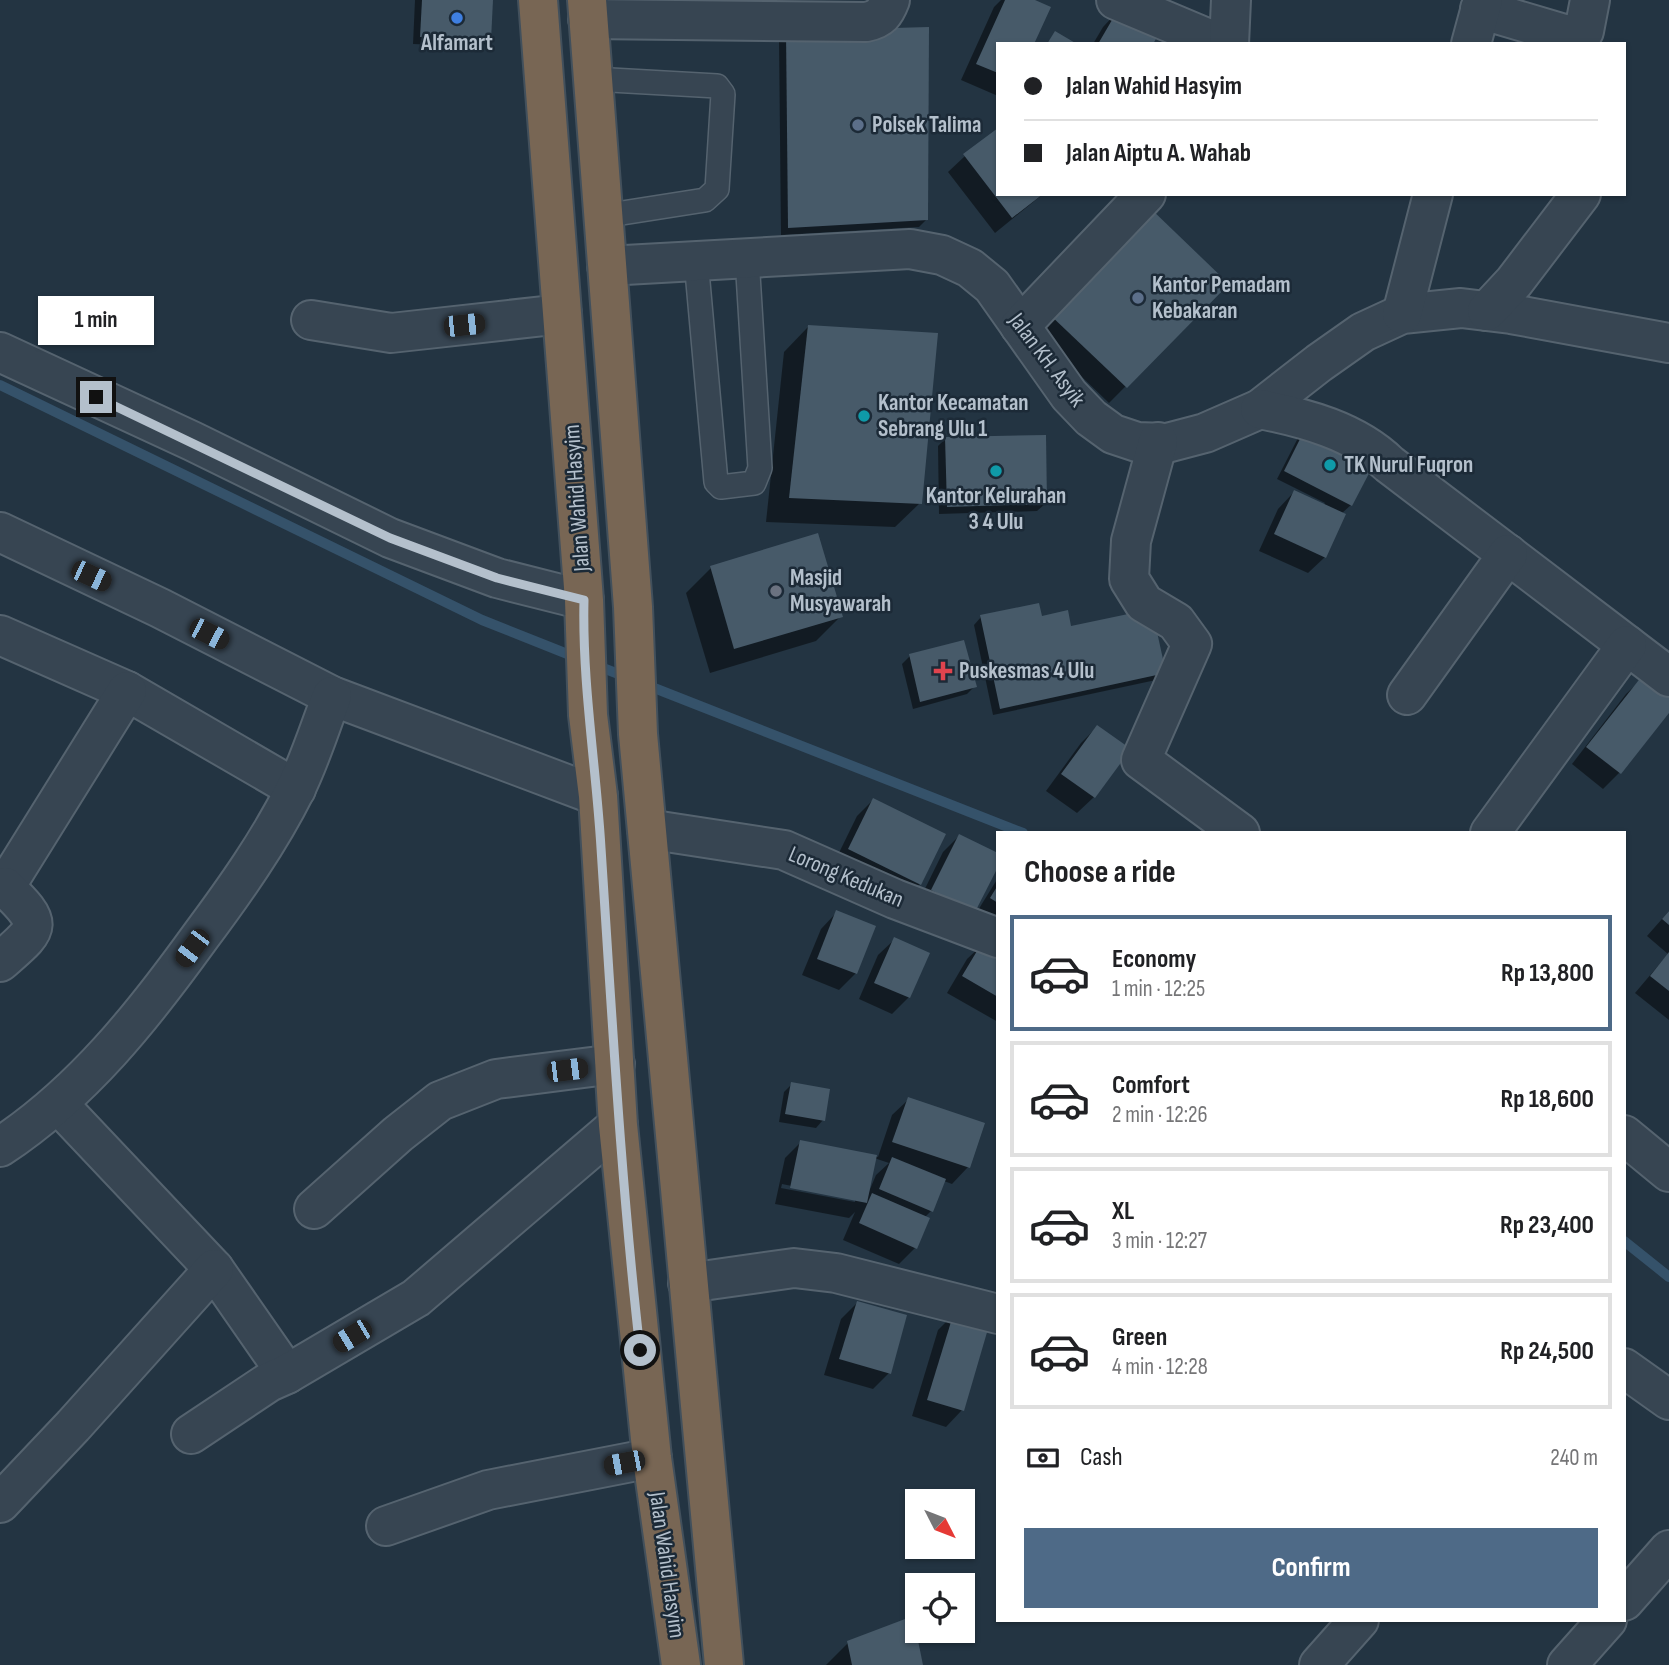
<!DOCTYPE html>
<html lang="en">
<head>
<meta charset="utf-8">
<style>
  :root { --surface:#fff; --page:#f2f2f2; --text:#202124; --muted:#757577; --line:#e0e0e0; --accent:#4e6a87 }
  body { margin:0; font-family:"Sofia Sans Condensed",sans-serif; background:var(--page); color:var(--text); height:100vh; display:flex; flex-direction:column; font-size:26px; white-space:nowrap }
  * { box-sizing:border-box; margin:0 }
  p { font-size:23px; color:var(--muted) }
  .icon { flex:none; width:38px; height:38px; fill:none; stroke:currentColor; stroke-width:2; stroke-linecap:round; stroke-linejoin:round }
  .map { position:relative; flex:1; overflow:hidden }
  .sheet { position:absolute; left:996px; top:831px; width:630px; height:791px; display:flex; flex-direction:column; background:var(--surface); border-radius:0px; box-shadow:0 2px 5px #0004 }
  .sheet>* { flex:none }
  .guide { position:absolute; left:996px; top:42px; width:630px; height:154px; border-radius:0px; box-shadow:0 2px 5px #0004; display:grid; align-content:center; height:154px; padding:0 28px; background:var(--surface) }
  .needle { width:46px; rotate:132deg }
  .controls { position:absolute; left:905px; top:1489px; display:grid; gap:14px }
  .controls a { display:grid; place-items:center; width:70px; height:70px; border-radius:0px; background:var(--surface); box-shadow:0 2px 5px #0004; font-size:35px }
  .end { position:absolute; width:32px; height:32px; margin:-16px; border:9px solid #b4c0cc; background:#111; box-shadow:0 0 0 4px #111 }
  .from { border-radius:50% }
  .bubble { position:absolute; height:49px; border-radius:0px; background:var(--surface); box-shadow:0 2px 5px #0004; font-size:23px; font-weight:700; line-height:49px; text-align:center }
  .car { position:absolute; width:21px; height:42px; margin:-21px -10px; border-radius:9px; box-shadow:0 0 5px 2px #0007; background:linear-gradient(#222 24%,#8ab4d8 0 40%,#222 0 76%,#8ab4d8 0 86%,#222 0) }
  .guide b { display:flex; align-items:center; gap:24px; height:66px; font-size:26px }
  .guide b+b { border-top:2px solid var(--line) }
  .guide i { width:18px; height:18px; background:var(--text) }
  ul { padding:0; list-style:none }
  li { display:flex; align-items:center; gap:21px; height:116px; margin:0 14px 10px; padding:0 14px; border:4px solid var(--line); border-radius:0px }
  li div { flex:1 }
  li b { display:block; font-size:26px }
  li em { font-style:normal; font-weight:700 }
  li.active { border-color:var(--accent) }
  li>.icon { width:63px; height:63px; stroke-width:1.5 }
  h2 { padding:0 28px; font-size:32px; line-height:84px }
  .pay { display:flex; align-items:center; gap:18px; height:77px; padding:0 28px; font-size:26px }
  .pay p { margin-inline-start:auto }
  .action { display:flex; gap:14px; margin-top:auto; padding:14px 28px }
  .action a { flex:1; height:80px; border-radius:0px; background:var(--accent); color:#fff; font-size:28px; font-weight:700; line-height:80px; text-align:center }
  .map>svg:first-child { display:block }
  .shadow { fill:#0007; fill-rule:evenodd }
  .lines { fill:none; stroke-linecap:round; stroke-linejoin:round }
  .stream { stroke:#35526a; stroke-width:10 }
  .building { fill:#475a69 }
  .lane-casing { stroke:#55636f; stroke-width:26 }
  .street-casing { stroke:#55636f; stroke-width:42 }
  .highway-casing { stroke:#42505c; stroke-width:42 }
  .lane { stroke:#374552; stroke-width:23 }
  .street { stroke:#374552; stroke-width:38 }
  .highway { stroke:#786654; stroke-width:38 }
  .route { stroke:#b4c0cc; stroke-width:9 }
  .shop-dot { fill:#3f7fe0; stroke:#1c2a37; stroke-width:2.5 }
  .service-dot { fill:#5c6f8a; stroke:#1c2a37; stroke-width:2.5 }
  .culture-dot { fill:#0f9aa8; stroke:#1c2a37; stroke-width:2.5 }
  .worship-dot { fill:#6b7280; stroke:#1c2a37; stroke-width:2.5 }
  .health-dot { fill:#e0444e; stroke:#1c2a37; stroke-width:2.5 }
  .labels { text-anchor:middle; dominant-baseline:central; stroke-width:5; stroke-linejoin:round; paint-order:stroke }
  .poi-label { font-size:23px; font-weight:bold; fill:#b4c0cc; stroke:#1c2a37; text-anchor:start }
  .street-label { font-size:23px; fill:#b4c0cc; stroke:#1c2a37 }
</style>
</head>
<body>
<div class="map">
<svg width="1669" height="1665" viewBox="0 0 1669 1665">
  <rect width="100%" height="100%" fill="#233442"/>
  <g class="shadow">
    <path d="M415,0H492L489,39L482,47L413,44Z"/>
    <path d="M1001,0H1031L998,44V96L961,80L994,7Z"/>
    <path d="M1119,10L1151,44H1093L1103,27Z"/>
    <path d="M787,32L927,219L919,227L781,235L779,40Z"/>
    <path d="M965,156L998,194H1043L995,233L948,172Z"/>
    <path d="M1149,210L1227,284L1109,403L1032,329Z"/>
    <path d="M808,327L920,503L895,527L766,522L784,352Z"/>
    <path d="M1300,434L1351,505L1341,514L1325,557L1308,573L1259,551L1278,509L1294,492L1323,506L1325,503L1277,479Z"/>
    <path d="M946,438L1045,504L1037,511L939,514L938,446Z"/>
    <path d="M711,568L841,616L816,641L710,673L686,593Z"/>
    <path d="M981,617L1041,618L1070,628L1164,672L1156,680L993,715L974,625Z"/>
    <path d="M910,656L975,686L967,694L913,709L902,664Z"/>
    <path d="M1643,678L1669,699V710L1619,773L1603,789L1572,764L1626,694Z"/>
    <path d="M1097,727L1128,749L1094,797L1077,813L1046,791L1081,743Z"/>
    <path d="M873,800L920,884L903,900L833,865L857,816Z"/>
    <path d="M959,836L958,928L916,907L943,852Z"/>
    <path d="M998,878V929L975,915Z"/>
    <path d="M1669,911V1020L1635,993L1668,954L1647,936Z"/>
    <path d="M837,912L856,973L839,990L802,975L821,929Z"/>
    <path d="M895,939L909,997L892,1014L859,999L878,955Z"/>
    <path d="M984,943L998,951V1022L947,993L967,959Z"/>
    <path d="M792,1084L823,1120L816,1128L779,1122L784,1092Z"/>
    <path d="M909,1099L968,1167L952,1184L944,1181L931,1211L924,1218L915,1248L899,1264L843,1240L855,1212L849,1218L775,1204L785,1158L801,1142L878,1157L892,1115ZM874,1158L889,1163L876,1175L868,1194ZM782,1184L855,1199V1202L781,1188Z"/>
    <path d="M857,1303L889,1373L873,1389L824,1375L841,1319Z"/>
    <path d="M954,1314L962,1410L946,1427L912,1416L938,1330Z"/>
    <path d="M848,1643L921,1665H826Z"/>
  </g>
  <g class="lines">
    <g class="stream">
      <path d="M0,385L482,620L580,659"/>
      <path d="M595,665L629,678"/>
      <path d="M644,684L1023,833"/>
      <path d="M1624,1241L1669,1277"/>
    </g>
  </g>
  <g class="building">
    <path d="M422,0H493L491,40L420,37Z"/>
    <path d="M1005,0H1035L1051,7L1034,44H998V73L976,64Z"/>
    <path d="M1119,8L1160,32L1153,44H1098Z"/>
    <path d="M929,27L928,220L788,228L786,31Z"/>
    <path d="M1055,31L1077,44H1047Z"/>
    <path d="M998,128V194H1043L1012,218L963,154Z"/>
    <path d="M1149,207L1229,284L1127,388L1047,312Z"/>
    <path d="M808,325L938,333L922,504L789,498Z"/>
    <path d="M1307,425L1376,460L1352,506L1284,471Z"/>
    <path d="M1046,435L1047,504L947,507L945,437Z"/>
    <path d="M1294,490L1346,514L1326,558L1274,534Z"/>
    <path d="M818,533L843,617L734,649L710,566Z"/>
    <path d="M1039,603L1042,616L1068,610L1071,626L1152,609L1166,673L1000,709L980,615Z"/>
    <path d="M964,640L977,687L920,702L909,654Z"/>
    <path d="M1642,676L1669,697V713L1621,774L1586,747Z"/>
    <path d="M1097,725L1131,749L1095,798L1061,774Z"/>
    <path d="M873,798L946,834L921,885L848,849Z"/>
    <path d="M959,834L998,853V867L975,912L931,890Z"/>
    <path d="M998,885V903L990,898Z"/>
    <path d="M836,910L876,926L857,974L817,959Z"/>
    <path d="M1669,911V925L1662,919Z"/>
    <path d="M894,937L930,953L910,998L874,983Z"/>
    <path d="M983,941L998,949V997L962,976Z"/>
    <path d="M1669,952V991L1650,976Z"/>
    <path d="M791,1082L830,1089L825,1121L785,1114Z"/>
    <path d="M908,1097L985,1123L970,1168L892,1142Z"/>
    <path d="M800,1140L877,1155L867,1203L790,1188Z"/>
    <path d="M892,1157L946,1179L933,1212L879,1189Z"/>
    <path d="M872,1193L930,1218L917,1249L859,1223Z"/>
    <path d="M857,1301L907,1315L891,1374L839,1359Z"/>
    <path d="M954,1312L990,1322L964,1411L927,1400Z"/>
    <path d="M913,1616L923,1665H852L847,1641Z"/>
  </g>
  <g class="lines">
    <defs>
      <g id="lane">
        <path d="M593,79L717,86L723,94L717,189L705,200L603,216"/>
        <path d="M696,260L716,482L721,487L754,483L760,468L747,258"/>
      </g>
      <g id="street">
        <path d="M1116,0L1221,44"/>
        <path d="M1480,9L1574,37L1581,36L1584,31L1590,0"/>
        <path d="M588,19L866,22C881,19 885,13 890,0"/>
        <path d="M1229,44L1231,0"/>
        <path d="M1471,44L1483,0"/>
        <path d="M607,266L910,249L942,255L970,268L992,286L1069,395L1091,418L1113,434L1137,442L1167,443L1205,433L1260,409L1319,363L1363,332L1402,314L1461,308L1511,314L1669,343"/>
        <path d="M1487,311L1514,282L1581,194"/>
        <path d="M1402,314L1433,194"/>
        <path d="M311,320L391,333L562,314"/>
        <path d="M1020,326L1146,194"/>
        <path d="M0,352L192,441L390,538L497,578L584,600"/>
        <path d="M1260,409C1305,418 1355,431 1389,464L1669,677"/>
        <path d="M1158,442L1131,541L1129,579L1144,603L1176,622L1192,644L1141,760L1240,833"/>
        <path d="M0,532L160,608L332,696L598,796"/>
        <path d="M0,635L127,691L296,789"/>
        <path d="M1407,695L1508,554"/>
        <path d="M647,829L784,850L895,899L998,938"/>
        <path d="M1490,833L1627,645"/>
        <path d="M0,883L5,887L127,691"/>
        <path d="M0,962C40,927 45,926 5,887"/>
        <path d="M58,1104L214,1269L287,1374"/>
        <path d="M1624,1135L1669,1172"/>
        <path d="M0,1147C82,1093 143,1016 200,937C235,890 269,842 295,790C310,760 320,727 332,696"/>
        <path d="M314,1209L398,1134L440,1101L496,1079L615,1064"/>
        <path d="M688,1283L794,1268L836,1273L998,1314"/>
        <path d="M1624,1368L1669,1400"/>
        <path d="M191,1434L269,1382L287,1374L416,1298L618,1125"/>
        <path d="M0,1503L73,1426L214,1269"/>
        <path d="M386,1526L488,1490L652,1458"/>
        <path d="M1624,1601L1669,1550"/>
        <path d="M1319,1665L1359,1620"/>
        <path d="M1567,1665L1607,1620"/>
      </g>
      <g id="highway">
        <path d="M538,0L584,600L588,715L598,796L618,1125L652,1458L681,1665"/>
        <path d="M587,0L633,607L638,734L724,1665"/>
      </g>
    </defs>
    <use href="#lane" class="lane-casing"/>
    <use href="#street" class="street-casing"/>
    <use href="#highway" class="highway-casing"/>
    <use href="#lane" class="lane"/>
    <use href="#street" class="street"/>
    <use href="#highway" class="highway"/>
  </g>
  <g class="lines">
    <path class="route" d="M96,397L390,538L497,578L584,600C582,683 596,765 601,848C612,1016 621,1183 640,1350"/>
  </g>
  <circle class="shop-dot" cx="457" cy="18" r="7"/>
  <g class="service-dot">
    <circle cx="858" cy="125" r="7"/>
    <circle cx="1138" cy="298" r="7"/>
  </g>
  <g class="culture-dot">
    <circle cx="864" cy="416" r="7"/>
    <circle cx="1330" cy="465" r="7"/>
    <circle cx="996" cy="471" r="7"/>
  </g>
  <circle class="worship-dot" cx="776" cy="591" r="7"/>
  <path class="health-dot" d="M939.5 660.5h7v7h7v7h-7v7h-7v-7h-7v-7h7z"/>
  <g class="labels">
    <g class="poi-label">
      <text x="457" y="43" text-anchor="middle">Alfamart</text>
      <text x="872" y="125">Polsek Talima</text>
      <text x="1152" y="285">Kantor Pemadam<tspan x="1152" dy="26">Kebakaran</tspan></text>
      <text x="878" y="403">Kantor Kecamatan<tspan x="878" dy="26">Sebrang Ulu 1</tspan></text>
      <text x="1344" y="465">TK Nurul Fuqron</text>
      <text x="996" y="496" text-anchor="middle">Kantor Kelurahan<tspan x="996" dy="26">3 4 Ulu</tspan></text>
      <text x="790" y="578">Masjid<tspan x="790" dy="26">Musyawarah</tspan></text>
      <text x="959" y="671">Puskesmas 4 Ulu</text>
    </g>
    <g class="street-label">
      <text transform="translate(1047 360) rotate(53)">Jalan KH. Asyik</text>
      <text transform="translate(577 498) rotate(-94)">Jalan Wahid Hasyim</text>
      <text transform="translate(846 877) rotate(23)">Lorong Kedukan</text>
      <text transform="translate(667 1565) rotate(82)">Jalan Wahid Hasyim</text>
    </g>
  </g>
</svg>
<div class="controls">
<a><svg class="needle" viewBox="-14 -14 28 28"><path d="M0-13l5 13h-10z" fill="#e53935"/><path d="M0 13l5-13h-10z" fill="#757577"/></svg></a>
<a><svg class="icon" aria-label="locate" viewBox="0 0 24 24"><circle cx="12" cy="12" r="6"/><path d="M12 2v4M12 18v4M2 12h4M18 12h4"/></svg></a>
</div>
<i class="end from" style="left:640px;top:1350px"></i>
<i class="end" style="left:96px;top:397px"></i>
<div class="bubble" style="left:38px;top:296px;width:116px">1 min</div>
<i class="car" style="left:464px;top:325px;rotate:84deg"></i>
<i class="car" style="left:91px;top:576px;rotate:115deg"></i>
<i class="car" style="left:209px;top:634px;rotate:117deg"></i>
<i class="car" style="left:192px;top:948px;rotate:217deg"></i>
<i class="car" style="left:567px;top:1070px;rotate:83deg"></i>
<i class="car" style="left:352px;top:1336px;rotate:239deg"></i>
<i class="car" style="left:624px;top:1463px;rotate:259deg"></i>
<div class="guide">
<b><i class="from"></i>Jalan Wahid Hasyim</b>
<b><i></i>Jalan Aiptu A. Wahab</b>
</div>
<section class="sheet">
<h2>Choose a ride</h2>
<ul>
<li class="active"><svg class="icon" aria-label="car" viewBox="0 0 24 24"><path d="M5 17H2v-5l4-1 3-4h7l3 4 3 1v5h-3M9 17h6M6 11h13"/><circle cx="7" cy="17" r="2"/><circle cx="17" cy="17" r="2"/></svg><div><b>Economy</b><p>1 min · 12:25</p></div><em>Rp 13,800</em></li>
<li><svg class="icon" aria-label="car" viewBox="0 0 24 24"><path d="M5 17H2v-5l4-1 3-4h7l3 4 3 1v5h-3M9 17h6M6 11h13"/><circle cx="7" cy="17" r="2"/><circle cx="17" cy="17" r="2"/></svg><div><b>Comfort</b><p>2 min · 12:26</p></div><em>Rp 18,600</em></li>
<li><svg class="icon" aria-label="car" viewBox="0 0 24 24"><path d="M5 17H2v-5l4-1 3-4h7l3 4 3 1v5h-3M9 17h6M6 11h13"/><circle cx="7" cy="17" r="2"/><circle cx="17" cy="17" r="2"/></svg><div><b>XL</b><p>3 min · 12:27</p></div><em>Rp 23,400</em></li>
<li><svg class="icon" aria-label="car" viewBox="0 0 24 24"><path d="M5 17H2v-5l4-1 3-4h7l3 4 3 1v5h-3M9 17h6M6 11h13"/><circle cx="7" cy="17" r="2"/><circle cx="17" cy="17" r="2"/></svg><div><b>Green</b><p>4 min · 12:28</p></div><em>Rp 24,500</em></li>
</ul>
<div class="pay"><svg class="icon" aria-label="cash" viewBox="0 0 24 24"><path d="M3 7h18v10H3z"/><circle cx="12" cy="12" r="2"/></svg>Cash<p>240 m</p></div>
<div class="action"><a>Confirm</a></div>
</section>
</div>
</body>
</html>
